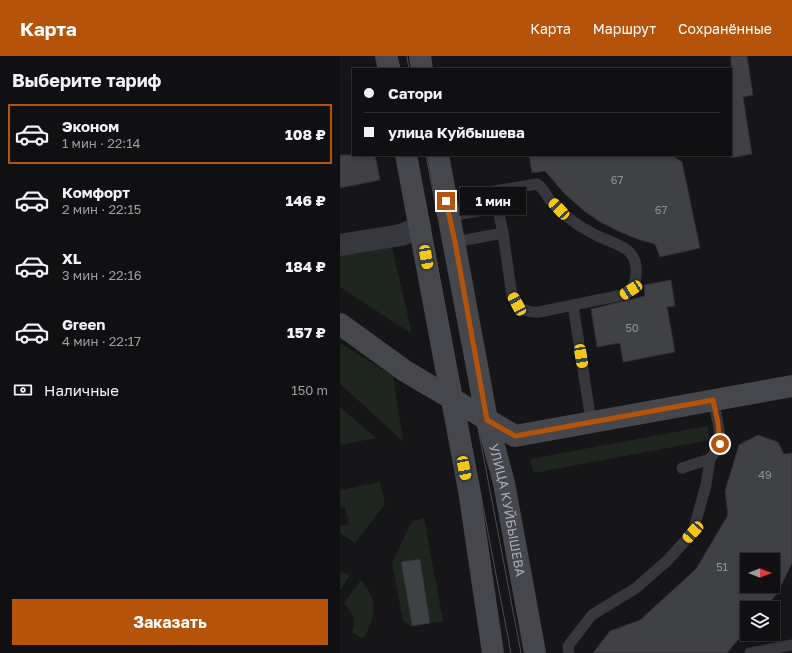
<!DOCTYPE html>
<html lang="ru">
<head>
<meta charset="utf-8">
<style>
  :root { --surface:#101012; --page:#19191b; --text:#f1f3f6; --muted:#9c9d9f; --line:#303032; --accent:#b45309 }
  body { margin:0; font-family:"Golos Text",sans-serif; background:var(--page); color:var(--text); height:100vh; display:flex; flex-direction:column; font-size:15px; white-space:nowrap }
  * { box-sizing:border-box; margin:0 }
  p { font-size:13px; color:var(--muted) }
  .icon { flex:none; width:22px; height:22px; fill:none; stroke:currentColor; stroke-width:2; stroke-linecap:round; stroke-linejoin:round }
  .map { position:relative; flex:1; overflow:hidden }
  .details { display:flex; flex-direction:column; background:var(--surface); width:340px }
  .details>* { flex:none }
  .banner { position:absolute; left:12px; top:12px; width:380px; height:88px; border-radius:0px; box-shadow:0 2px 6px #0003,0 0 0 1px var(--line); display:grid; align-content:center; height:88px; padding:0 12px; background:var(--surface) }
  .needle { width:26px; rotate:90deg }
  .tools { position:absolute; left:400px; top:497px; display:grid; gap:8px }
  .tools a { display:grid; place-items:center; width:40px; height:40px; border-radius:0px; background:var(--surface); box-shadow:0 2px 6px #0003,0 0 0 1px var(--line); font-size:20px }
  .end { position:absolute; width:18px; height:18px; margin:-9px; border:5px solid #b45309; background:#fff; box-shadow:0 0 0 2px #fff }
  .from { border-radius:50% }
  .bubble { position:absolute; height:28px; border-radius:0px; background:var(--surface); box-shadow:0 2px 6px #0003,0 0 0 1px var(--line); font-size:13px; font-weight:700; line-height:28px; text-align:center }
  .car { position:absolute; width:12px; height:24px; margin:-12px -6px; border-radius:5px; box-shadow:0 0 3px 1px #0007; background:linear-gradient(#f5c518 24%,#345 0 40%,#f5c518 0 76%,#345 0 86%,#f5c518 0) }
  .banner b { display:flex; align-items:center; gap:14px; height:38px; font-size:15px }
  .banner b+b { border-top:1px solid var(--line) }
  .banner i { width:10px; height:10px; background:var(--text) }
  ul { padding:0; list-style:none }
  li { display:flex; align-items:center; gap:12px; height:60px; margin:0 8px 6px; padding:0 4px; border:2px solid transparent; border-radius:0px }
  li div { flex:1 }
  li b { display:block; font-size:15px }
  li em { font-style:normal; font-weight:700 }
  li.active { border-color:var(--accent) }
  li>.icon { width:36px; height:36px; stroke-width:1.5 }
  h2 { padding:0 12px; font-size:18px; line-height:48px }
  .pay { display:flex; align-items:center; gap:10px; height:44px; padding:0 12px; font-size:15px }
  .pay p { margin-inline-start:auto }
  .primary-button { display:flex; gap:8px; margin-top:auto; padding:8px 12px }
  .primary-button a { flex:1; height:46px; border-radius:0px; background:var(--accent); color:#fff; font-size:16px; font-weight:700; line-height:46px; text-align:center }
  header { display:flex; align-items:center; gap:24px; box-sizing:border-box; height:56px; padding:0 20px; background:var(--accent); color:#fff }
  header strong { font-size:19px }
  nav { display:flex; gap:22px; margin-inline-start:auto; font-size:14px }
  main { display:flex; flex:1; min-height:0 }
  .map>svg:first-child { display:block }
  .green { fill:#1e261f }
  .building { fill:#404145; stroke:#303034; fill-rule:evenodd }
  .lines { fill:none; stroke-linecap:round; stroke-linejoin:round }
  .lane { stroke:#37383d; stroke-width:11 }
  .street { stroke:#37383d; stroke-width:22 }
  .secondary { stroke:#45474d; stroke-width:22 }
  .tram { stroke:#4a4c52; stroke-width:1 }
  .route { stroke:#b45309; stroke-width:5 }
  .labels { text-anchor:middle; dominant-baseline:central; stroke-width:3; stroke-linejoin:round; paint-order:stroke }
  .number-label { font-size:11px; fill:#8e929b }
  .street-label { font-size:13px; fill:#a8adb8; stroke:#111113 }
</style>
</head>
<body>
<header>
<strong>Карта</strong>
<nav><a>Карта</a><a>Маршрут</a><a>Сохранённые</a></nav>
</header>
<main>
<section class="details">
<h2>Выберите тариф</h2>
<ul>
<li class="active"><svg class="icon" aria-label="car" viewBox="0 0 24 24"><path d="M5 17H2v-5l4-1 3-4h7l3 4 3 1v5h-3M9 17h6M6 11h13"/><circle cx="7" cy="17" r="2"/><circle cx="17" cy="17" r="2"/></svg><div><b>Эконом</b><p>1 мин · 22:14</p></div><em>108 ₽</em></li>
<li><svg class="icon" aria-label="car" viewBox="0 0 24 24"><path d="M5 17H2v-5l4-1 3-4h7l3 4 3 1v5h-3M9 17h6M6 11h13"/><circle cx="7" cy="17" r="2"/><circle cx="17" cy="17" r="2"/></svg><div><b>Комфорт</b><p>2 мин · 22:15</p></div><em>146 ₽</em></li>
<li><svg class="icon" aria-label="car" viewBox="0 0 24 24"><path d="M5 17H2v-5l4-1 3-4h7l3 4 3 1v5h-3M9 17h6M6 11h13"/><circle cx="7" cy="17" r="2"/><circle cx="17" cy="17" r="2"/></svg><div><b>XL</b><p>3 мин · 22:16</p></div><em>184 ₽</em></li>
<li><svg class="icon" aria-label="car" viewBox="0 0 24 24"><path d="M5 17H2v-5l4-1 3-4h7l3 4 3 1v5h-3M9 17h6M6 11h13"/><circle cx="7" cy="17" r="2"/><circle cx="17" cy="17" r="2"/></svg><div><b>Green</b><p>4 мин · 22:17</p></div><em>157 ₽</em></li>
</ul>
<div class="pay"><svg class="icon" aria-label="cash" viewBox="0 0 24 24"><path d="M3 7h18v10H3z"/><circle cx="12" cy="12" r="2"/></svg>Наличные<p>150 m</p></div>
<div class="primary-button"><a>Заказать</a></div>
</section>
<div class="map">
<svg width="452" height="597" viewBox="0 0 452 597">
  <rect width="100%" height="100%" fill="#161618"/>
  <g class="green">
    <path d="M52,191L72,278L0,231V199Z"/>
    <path d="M0,287L53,320L63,385L0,328Z"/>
    <path d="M0,351L36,382L0,389Z"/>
    <path d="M367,370L370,384L194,417L190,403Z"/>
    <path d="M40,426L45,448L15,487L0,477V470L9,468L5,451L0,452V434Z"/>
    <path d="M84,462L103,565L90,567L80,503L61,506L72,570L63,565L52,507L72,465Z"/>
    <path d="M0,515L10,519L0,535Z"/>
    <path d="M21,524C39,545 36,561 23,583L12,576C16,562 13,558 4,547Z"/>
  </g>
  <g class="building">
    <path d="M391,0H407L413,39L403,41L412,98L391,102Z"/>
    <path d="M0,99H35L40,124L0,132Z"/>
    <path d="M189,99H331L342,106L360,192L320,201L315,188L297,183L276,174L262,167L244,155L224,137L205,115L192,117Z"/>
    <path d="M331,224L335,250L327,251L335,296L283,306L280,287L257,291L251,253L305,240L304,229Z"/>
    <path d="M418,379L438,386L444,398L452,397V507L437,538L425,552H407V573L387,597H253L270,575L300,564L356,513L388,459L385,435L399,389ZM407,504H433V530H407Z"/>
    <path d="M80,503L90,567L72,570L61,506Z"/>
  </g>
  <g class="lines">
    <g class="lane">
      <path d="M197,128C203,132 206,138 210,144C216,151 223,158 230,163C239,170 251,177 262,182C280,190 298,193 296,218C296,229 291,233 282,239L199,256C185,257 179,252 172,240L163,177L154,135Z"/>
      <path d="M109,160L157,152"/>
      <path d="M115,186L163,177"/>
      <path d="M233,249L251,365"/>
      <path d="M342,412L370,403"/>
      <path d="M229,597L228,590L252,559L296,532L328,504L353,476L366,429L370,403L381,388L378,367L373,344"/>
      <path d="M410,597L452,589"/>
    </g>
    <path class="street" d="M0,189L61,179L80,171"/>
    <g class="secondary">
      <path d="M46,0L49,13"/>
      <path d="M80,0L82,13"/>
      <path d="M66,99L129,434L153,597"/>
      <path id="s1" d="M98,99L147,364L164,427L195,597"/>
      <path d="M0,268L65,315L175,380L452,330"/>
    </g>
    <g class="tram">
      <path d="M57,0L60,13"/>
      <path d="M67,0L69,13"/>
      <path d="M76,99L171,597"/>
      <path d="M86,99L181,597"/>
    </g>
  </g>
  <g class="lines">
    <path class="route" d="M106,145L115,186L147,364L175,380L373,344L378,367L380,388"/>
  </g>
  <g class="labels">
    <g class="number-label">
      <text x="277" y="123">67</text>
      <text x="321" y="153">67</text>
      <text x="292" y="271">50</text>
      <text x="425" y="418">49</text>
      <text x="382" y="510">51</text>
    </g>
    <g class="street-label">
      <text stroke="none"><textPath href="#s1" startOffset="362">УЛИЦА КУЙБЫШЕВА</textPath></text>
    </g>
  </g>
</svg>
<div class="tools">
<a><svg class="needle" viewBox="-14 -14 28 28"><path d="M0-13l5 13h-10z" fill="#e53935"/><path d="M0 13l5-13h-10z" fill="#9c9d9f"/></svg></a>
<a><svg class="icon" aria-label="layers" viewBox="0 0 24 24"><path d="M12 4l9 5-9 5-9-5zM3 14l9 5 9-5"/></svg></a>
</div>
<i class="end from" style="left:380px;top:388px"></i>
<i class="end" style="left:106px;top:145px"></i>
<div class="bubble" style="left:120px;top:131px;width:66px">1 мин</div>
<i class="car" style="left:219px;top:153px;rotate:317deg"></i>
<i class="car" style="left:86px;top:201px;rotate:170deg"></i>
<i class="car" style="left:291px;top:234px;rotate:237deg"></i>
<i class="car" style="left:177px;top:248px;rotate:332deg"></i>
<i class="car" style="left:241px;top:300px;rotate:171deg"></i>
<i class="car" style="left:124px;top:412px;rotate:169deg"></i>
<i class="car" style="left:353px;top:476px;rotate:222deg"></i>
<div class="banner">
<b><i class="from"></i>Сатори</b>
<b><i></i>улица Куйбышева</b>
</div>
</div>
</main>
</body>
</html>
